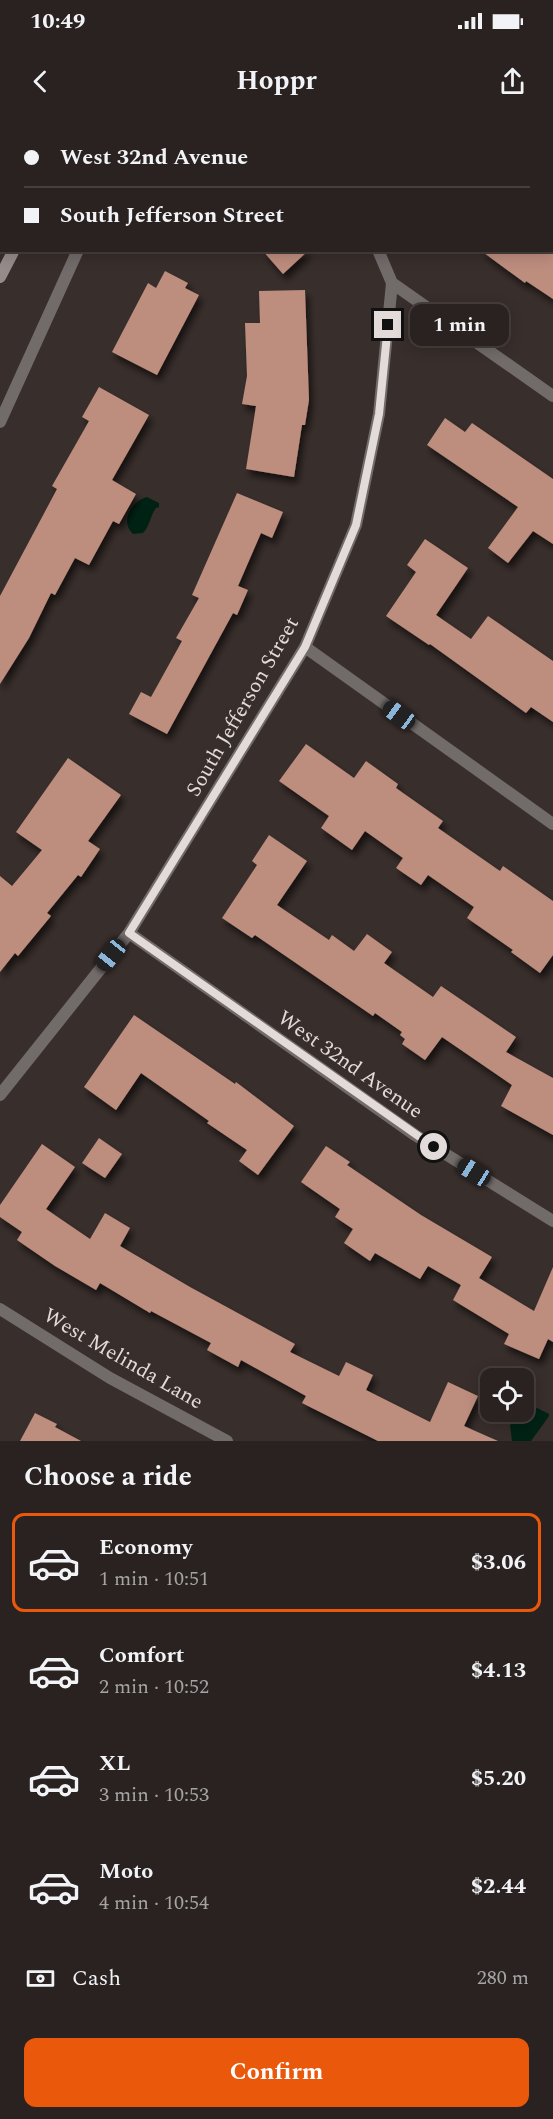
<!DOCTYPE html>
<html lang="en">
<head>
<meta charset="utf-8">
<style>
  :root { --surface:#2a2220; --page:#322a29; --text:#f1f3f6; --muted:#a5a4a5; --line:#463f3e; --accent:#ea580c }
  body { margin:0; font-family:Spectral,serif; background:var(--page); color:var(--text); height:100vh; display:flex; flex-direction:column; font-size:22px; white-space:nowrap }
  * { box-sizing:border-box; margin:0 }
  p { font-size:20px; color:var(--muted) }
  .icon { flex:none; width:33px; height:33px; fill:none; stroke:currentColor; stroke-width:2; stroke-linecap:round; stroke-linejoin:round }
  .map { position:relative; height:1321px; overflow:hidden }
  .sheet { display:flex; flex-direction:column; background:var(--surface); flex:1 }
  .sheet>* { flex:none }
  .guide { position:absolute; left:0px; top:0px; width:554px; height:132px; box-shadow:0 3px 15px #0003,0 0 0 2px var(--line); display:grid; align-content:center; height:132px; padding:0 24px; background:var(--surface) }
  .buttons { position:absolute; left:480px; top:1248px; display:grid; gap:12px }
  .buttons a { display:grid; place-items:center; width:54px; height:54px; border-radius:12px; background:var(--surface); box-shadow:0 3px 15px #0003,0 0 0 2px var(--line); font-size:30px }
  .end { position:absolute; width:27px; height:27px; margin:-14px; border:8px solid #e2dbd9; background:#111; box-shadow:0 0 0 3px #111 }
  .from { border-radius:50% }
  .bubble { position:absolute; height:42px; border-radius:12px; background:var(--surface); box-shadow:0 3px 15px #0003,0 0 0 2px var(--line); font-size:20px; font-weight:700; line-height:42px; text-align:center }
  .car { position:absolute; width:18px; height:36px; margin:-18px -9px; border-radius:8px; box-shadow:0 0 4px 2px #0007; background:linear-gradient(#222 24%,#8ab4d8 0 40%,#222 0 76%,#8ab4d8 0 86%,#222 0) }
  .guide b { display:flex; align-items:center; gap:21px; height:57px; font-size:22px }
  .guide b+b { border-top:2px solid var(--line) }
  .guide i { width:15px; height:15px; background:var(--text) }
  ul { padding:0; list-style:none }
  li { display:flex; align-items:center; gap:18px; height:99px; margin:0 12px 9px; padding:0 12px; border:3px solid transparent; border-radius:12px }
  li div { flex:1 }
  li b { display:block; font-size:22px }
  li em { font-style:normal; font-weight:700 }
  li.current { border-color:var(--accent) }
  li>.icon { width:54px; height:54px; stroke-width:1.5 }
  h2 { padding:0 24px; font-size:27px; line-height:72px }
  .pay { display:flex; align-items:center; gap:15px; height:66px; padding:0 24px; font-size:22px }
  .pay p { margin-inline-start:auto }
  .cta { display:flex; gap:12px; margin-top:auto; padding:12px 24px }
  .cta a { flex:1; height:69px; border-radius:12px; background:var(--accent); color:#fff; font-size:24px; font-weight:700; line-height:69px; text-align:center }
  .status { display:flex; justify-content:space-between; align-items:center; height:42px; padding:0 30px; background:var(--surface); direction:ltr }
  .status svg { height:16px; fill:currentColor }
  header { display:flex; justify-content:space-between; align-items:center; height:78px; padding:0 24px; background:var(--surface); font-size:27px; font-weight:700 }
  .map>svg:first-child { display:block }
  .water { fill:#002214 }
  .building { fill:#bd8d7e; filter:url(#shadow) }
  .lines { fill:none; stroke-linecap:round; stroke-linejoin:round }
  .street { stroke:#716b6a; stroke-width:12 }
  .secondary { stroke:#958c8a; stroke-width:12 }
  .route { stroke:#e2dbd9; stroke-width:8 }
  .labels { text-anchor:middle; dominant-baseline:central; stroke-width:6; stroke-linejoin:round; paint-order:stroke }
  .street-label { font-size:21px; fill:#e2dbd9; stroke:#382e2b }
</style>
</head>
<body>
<div class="status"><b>10:49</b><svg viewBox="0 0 49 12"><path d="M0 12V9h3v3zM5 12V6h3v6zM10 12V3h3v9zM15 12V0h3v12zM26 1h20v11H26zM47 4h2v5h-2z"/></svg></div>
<header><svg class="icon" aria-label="back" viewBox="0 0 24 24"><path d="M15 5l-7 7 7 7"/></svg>Hoppr<svg class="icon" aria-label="share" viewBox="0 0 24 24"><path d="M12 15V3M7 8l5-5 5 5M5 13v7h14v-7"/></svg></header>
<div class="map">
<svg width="553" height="1321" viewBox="0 0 553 1321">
  <defs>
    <filter id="shadow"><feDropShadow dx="3.5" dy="6" stdDeviation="3" flood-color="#0009"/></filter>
  </defs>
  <rect width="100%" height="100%" fill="#382e2b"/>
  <g class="water">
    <path d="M147,377L159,383V387L156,388C150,396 150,406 143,413L133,414C119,401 132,381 147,377Z"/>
    <path d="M537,1288L549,1294V1296L531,1321H512L510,1305L526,1292Z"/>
  </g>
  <g class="building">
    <path d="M262,130H309L283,154Z"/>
    <path d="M480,130H553V179L526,161L525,163Z"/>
    <path d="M165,151L188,163L185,168L199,175L157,255L112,232L148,163L156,168Z"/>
    <path d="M305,170L309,280L305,305H302L294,357L246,349L256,286L242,284L247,256L245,203H260L259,171Z"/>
    <path d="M99,267L149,295L112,360L136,374L119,404L113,401L89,445L75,438L55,475L51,473L29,518L0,564V476L57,369L52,366L89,301L82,297Z"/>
    <path d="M445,298L465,312L472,303L553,359V424L533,411L508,443L488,428L518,387L427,325Z"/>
    <path d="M237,373L283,392L272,418L261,413L238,466L248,470L237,495L233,493L167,614L129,594L141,572L151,577L182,521L176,518L199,478L192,475Z"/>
    <path d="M425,419L468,448L436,495L471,519L488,496L553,541V602L531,587L526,593L430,524L429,525L386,496L416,452L407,445Z"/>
    <path d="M306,624L354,658L366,641L398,664L396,668L443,701L438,708L500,751L503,746L553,781V835L540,853L511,832L513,830L467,798L474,787L428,755L421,765L396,748L403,738L365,711L352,730L321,708L329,696L279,661Z"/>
    <path d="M68,638L121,675L88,721L100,729L81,757L78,755L47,793L51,796L18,836L15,833L0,852V756L12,766L42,730L16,712Z"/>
    <path d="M269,715L307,741L277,785L329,820L332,815L354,831L367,814L392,832L384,843L433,877L441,866L516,917L506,932L553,958V1015L501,986L512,965L442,917L425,940L402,924L405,919L400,915L402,912L375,893L373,896L255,815L252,818L222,798L257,745L252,741Z"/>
    <path d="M134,895L235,964L236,962L294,1006L258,1055L239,1041L247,1030L207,1003L209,1001L141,953L116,990L84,967Z"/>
    <path d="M99,1018L122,1034L105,1058L82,1043Z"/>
    <path d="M42,1024L75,1047L46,1089L90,1119L105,1093L130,1108L120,1126L190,1167L295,1224L290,1232L339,1256L346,1242L373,1255L366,1270L430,1302L448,1262L478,1276L464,1306L498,1321H378L302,1283L306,1276L241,1240L238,1247L207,1230L211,1223L151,1191L150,1193L100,1163L96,1170L55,1146L17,1120L22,1112L0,1097V1085Z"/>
    <path d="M326,1026L350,1042L347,1045L421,1095L492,1137L479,1158L534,1191L553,1147V1222L548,1219L539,1239L504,1224L509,1214L453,1180L461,1165L428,1146L420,1159L375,1133L370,1141L344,1123L353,1109L335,1097L340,1089L301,1062Z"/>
    <path d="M35,1293L57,1304L55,1307L81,1321H20Z"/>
  </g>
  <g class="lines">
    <g class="street">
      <path d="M326,0V2"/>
      <path d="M179,2L181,0"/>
      <path d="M378,130L392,163L553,276"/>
      <path d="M0,302L78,130"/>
      <path d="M305,527L553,704"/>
      <path d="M129,813L415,1015L553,1101"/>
      <path d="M0,975L129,813L305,527L356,405L379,294L392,163"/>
      <path d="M0,1189L110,1258L227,1321"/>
    </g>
    <g class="secondary">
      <path d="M105,2L106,0"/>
      <path d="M0,157L14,130"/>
    </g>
  </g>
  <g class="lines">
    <path class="route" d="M388,205L379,294L356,405L305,527L129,813L434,1027"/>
  </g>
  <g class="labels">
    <g class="street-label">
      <text transform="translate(243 587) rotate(-60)">South Jefferson Street</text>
      <text transform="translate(350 945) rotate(35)">West 32nd Avenue</text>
      <text transform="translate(123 1239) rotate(30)">West Melinda Lane</text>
    </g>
  </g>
</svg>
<div class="buttons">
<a><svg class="icon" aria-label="locate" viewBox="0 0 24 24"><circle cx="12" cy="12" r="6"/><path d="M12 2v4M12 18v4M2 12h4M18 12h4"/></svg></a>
</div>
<i class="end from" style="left:434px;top:1027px"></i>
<i class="end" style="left:388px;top:205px"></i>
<div class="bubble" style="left:410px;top:184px;width:99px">1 min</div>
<i class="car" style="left:399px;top:595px;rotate:306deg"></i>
<i class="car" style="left:111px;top:835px;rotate:219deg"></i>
<i class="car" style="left:474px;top:1052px;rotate:302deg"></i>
<div class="guide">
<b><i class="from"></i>West 32nd Avenue</b>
<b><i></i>South Jefferson Street</b>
</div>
</div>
<section class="sheet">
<h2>Choose a ride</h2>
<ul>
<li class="current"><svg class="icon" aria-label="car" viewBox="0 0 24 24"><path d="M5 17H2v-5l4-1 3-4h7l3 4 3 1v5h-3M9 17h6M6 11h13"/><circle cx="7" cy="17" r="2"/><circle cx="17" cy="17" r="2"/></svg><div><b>Economy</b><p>1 min · 10:51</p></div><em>$3.06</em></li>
<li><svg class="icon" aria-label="car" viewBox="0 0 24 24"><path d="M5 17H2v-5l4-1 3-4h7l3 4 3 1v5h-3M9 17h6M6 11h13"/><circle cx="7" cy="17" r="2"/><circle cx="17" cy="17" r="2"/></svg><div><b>Comfort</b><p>2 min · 10:52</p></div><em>$4.13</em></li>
<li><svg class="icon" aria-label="car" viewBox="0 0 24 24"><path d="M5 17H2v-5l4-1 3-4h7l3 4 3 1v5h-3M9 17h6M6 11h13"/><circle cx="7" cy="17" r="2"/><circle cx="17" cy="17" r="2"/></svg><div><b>XL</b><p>3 min · 10:53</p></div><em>$5.20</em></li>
<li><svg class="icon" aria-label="car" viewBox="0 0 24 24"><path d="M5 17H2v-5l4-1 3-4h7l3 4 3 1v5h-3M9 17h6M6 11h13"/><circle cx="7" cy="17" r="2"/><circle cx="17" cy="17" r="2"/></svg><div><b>Moto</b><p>4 min · 10:54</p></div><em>$2.44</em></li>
</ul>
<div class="pay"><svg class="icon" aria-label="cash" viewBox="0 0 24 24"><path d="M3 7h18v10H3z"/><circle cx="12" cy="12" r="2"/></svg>Cash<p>280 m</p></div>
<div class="cta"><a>Confirm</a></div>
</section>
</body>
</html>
